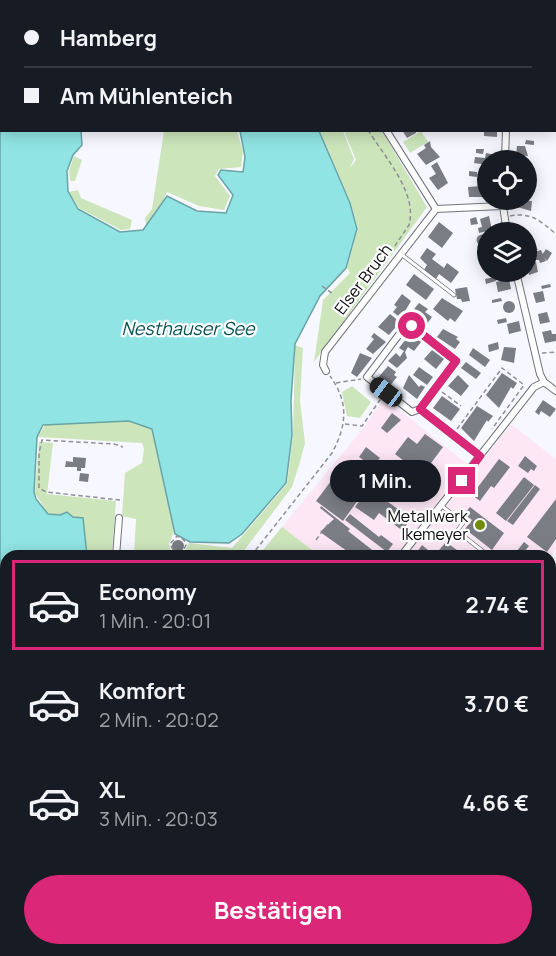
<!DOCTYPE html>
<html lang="de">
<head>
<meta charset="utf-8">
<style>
  :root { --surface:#171b24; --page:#20242c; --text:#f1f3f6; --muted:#9ea1a6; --line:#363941; --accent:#db2777 }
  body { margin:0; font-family:Manrope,sans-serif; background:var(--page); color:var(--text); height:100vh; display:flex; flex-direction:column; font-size:22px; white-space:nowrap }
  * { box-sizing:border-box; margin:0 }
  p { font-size:20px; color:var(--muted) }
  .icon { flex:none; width:33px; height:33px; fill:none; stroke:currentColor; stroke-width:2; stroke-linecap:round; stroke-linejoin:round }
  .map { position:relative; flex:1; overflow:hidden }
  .side { position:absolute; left:0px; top:550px; width:556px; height:406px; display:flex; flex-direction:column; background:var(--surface); border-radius:18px 18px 0 0; box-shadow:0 3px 15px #0003 }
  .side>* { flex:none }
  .guide { position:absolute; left:0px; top:0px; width:556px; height:132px; box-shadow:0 3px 15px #0003; display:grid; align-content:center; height:132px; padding:0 24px; background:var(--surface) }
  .controls { position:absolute; left:477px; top:150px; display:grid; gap:12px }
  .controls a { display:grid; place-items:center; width:60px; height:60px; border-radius:50%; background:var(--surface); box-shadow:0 3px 15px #0003; font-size:30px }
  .end { position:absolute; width:27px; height:27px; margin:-14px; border:8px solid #db2777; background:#fff; box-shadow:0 0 0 3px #fff }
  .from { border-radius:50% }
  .bubble { position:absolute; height:42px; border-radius:21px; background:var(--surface); box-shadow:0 3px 15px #0003; font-size:20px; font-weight:700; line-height:42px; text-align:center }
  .car { position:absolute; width:18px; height:36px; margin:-18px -9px; border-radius:8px; box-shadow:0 0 4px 2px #0007; background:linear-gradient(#222 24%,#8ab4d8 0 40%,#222 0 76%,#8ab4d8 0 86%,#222 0) }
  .guide b { display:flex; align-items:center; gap:21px; height:57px; font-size:22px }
  .guide b+b { border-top:2px solid var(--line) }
  .guide i { width:15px; height:15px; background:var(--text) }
  ul { padding:10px 0 0; list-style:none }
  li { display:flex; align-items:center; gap:18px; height:90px; margin:0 12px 9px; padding:0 12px; border:3px solid transparent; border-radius:0px }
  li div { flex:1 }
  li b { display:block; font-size:22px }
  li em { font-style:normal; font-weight:700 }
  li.on { border-color:var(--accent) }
  li>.icon { width:54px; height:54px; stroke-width:1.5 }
  .primary-button { display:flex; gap:12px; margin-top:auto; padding:12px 24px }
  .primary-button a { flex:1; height:69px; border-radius:36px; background:var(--accent); color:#fff; font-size:24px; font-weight:700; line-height:69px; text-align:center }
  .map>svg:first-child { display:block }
  .built { fill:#e9ecfc }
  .industrial { fill:#fde7f5 }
  .green { fill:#cce5bb }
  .water { fill:#91e4e4; stroke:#69a3a4; stroke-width:1.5 }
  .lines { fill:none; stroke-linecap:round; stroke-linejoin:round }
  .stream { stroke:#69a3a4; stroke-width:2 }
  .building { fill:#7b7d84 }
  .service-casing { stroke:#71737a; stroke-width:4.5 }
  .minor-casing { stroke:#71737a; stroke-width:8 }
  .tertiary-casing { stroke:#71737a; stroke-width:9 }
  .path { stroke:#8f9095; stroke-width:1.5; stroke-dasharray:4.5 3; stroke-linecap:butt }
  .service { stroke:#fff; stroke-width:3 }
  .minor { stroke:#fff; stroke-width:6 }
  .tertiary { stroke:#fff; stroke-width:8 }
  .route { stroke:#db2777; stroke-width:8 }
  .poi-dot { fill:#718c07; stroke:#fff; stroke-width:2 }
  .labels { text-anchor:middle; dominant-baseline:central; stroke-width:4.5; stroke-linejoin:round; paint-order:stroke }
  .street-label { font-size:16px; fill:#0b0c0e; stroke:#fff }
  .poi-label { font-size:16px; fill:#0b0c0e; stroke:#fff; text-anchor:end }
  .water-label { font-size:18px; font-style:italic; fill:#055253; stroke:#fff }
</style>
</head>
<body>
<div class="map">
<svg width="556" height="956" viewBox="0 0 556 956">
  <rect width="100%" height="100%" fill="#f7f8ff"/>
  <path class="built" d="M556,765V882L551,886L550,773Z"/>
  <path class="industrial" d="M384,398L475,470L511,424L556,459V549L550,556H271L263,550L364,427Z"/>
  <g class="green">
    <path d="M164,131H237L243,152L241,167L219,169L215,176L230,196L224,210L199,206L167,192L157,213L146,225L145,218L152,209Z"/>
    <path d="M320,131H343L354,159L350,168L356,160L344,131H382L427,207L314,362L323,300L350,273L347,268L358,229L351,203Z"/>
    <path d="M421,131L428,142L410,153L403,142Z"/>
    <path d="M74,156L82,160L75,181H70L69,171Z"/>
    <path d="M78,190L81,198L132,220L130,229L121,230L79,208L69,192Z"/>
    <path d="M295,345L303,348L300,401L305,443L300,462L292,487L240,556H174L184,552L189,543L232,548L287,484L293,435Z"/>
    <path d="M352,386L371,402L360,418L347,416L342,392Z"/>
    <path d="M129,421L152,429L174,532L169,543L171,553L168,556L134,555L136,519L122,516L125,473L142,463L144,449L142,443L38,437L45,425Z"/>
    <path d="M39,442L53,443L47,494L116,501L112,551L107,556H87L83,518L48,514L35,493Z"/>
    <path d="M282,527L320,556H272L263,550Z"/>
    <path d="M0,785L6,797V831L0,812Z"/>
    <path d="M283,951H431L432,956H281Z"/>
  </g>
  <g class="water">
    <path d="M0,0H117L2,2V130L81,131L82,145L73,155L67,171L68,191L78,209L120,232L143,230L167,196L197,211L226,213L233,195L218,175L221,170L243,172L245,157L240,131H319L350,203L357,229L346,268L320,296L295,344L291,400L292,435L286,483L242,534L229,543L190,542L175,534L152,429L129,421L43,425L37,437L34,492L36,499L48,514L60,515L67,512L73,517L83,518L87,556H6V623L0,626Z"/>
    <path d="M197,0H300L196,1Z"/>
    <path d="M0,812L6,831V906L0,913Z"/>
  </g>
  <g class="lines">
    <g class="stream">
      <path d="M550,582L556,575"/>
      <path d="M278,956L280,951"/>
    </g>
  </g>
  <g class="building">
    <path d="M402,130H415L416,133L407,138Z"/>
    <path d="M484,130H497V137L484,136Z"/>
    <path d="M526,140L534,141V145L525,144Z"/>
    <path d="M430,141L431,147L440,157L426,165L417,154L426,148L424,145Z"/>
    <path d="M517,146H525L528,156L516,155Z"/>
    <path d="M476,149H484L483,154L476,153Z"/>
    <path d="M486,153L496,155V160H488V165L474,163L475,157L485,158Z"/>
    <path d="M437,162L448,183L438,190L429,178L436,174L431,166Z"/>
    <path d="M469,171L477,172V177L469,176Z"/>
    <path d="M482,177H488V189L482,188V197H469L468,187L481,186Z"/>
    <path d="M514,200L532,201L531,211L514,206Z"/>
    <path d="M489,216L492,230L479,233L478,228L482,227L480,219Z"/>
    <path d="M476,217L478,224L471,225L470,219Z"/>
    <path d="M439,222L453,233L442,248L428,237Z"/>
    <circle cx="482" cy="240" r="5.5"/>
    <path d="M532,240L538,250L526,252V241Z"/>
    <path d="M427,248L436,254L432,259L444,268L447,263L459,272L451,283L439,274L436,279L424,270L427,265L420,258Z"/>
    <path d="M546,249L552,253L547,261L542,255Z"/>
    <path d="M541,250L546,261L540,263L539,260H535L534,252Z"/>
    <path d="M536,262L538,272L529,275L527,264Z"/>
    <path d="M414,274L434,289L426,300L406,285Z"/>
    <path d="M495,277L496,281L486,284L485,279Z"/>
    <path d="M509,279L511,289L498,292L496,282Z"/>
    <path d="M550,284L551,287L542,289L541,286Z"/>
    <path d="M467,287L470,301L462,302L461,299H457L455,289Z"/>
    <path d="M543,291L545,301L536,303L533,293Z"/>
    <path d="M402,294L411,301L401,318L393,312L397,307L394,305Z"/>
    <path d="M442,298L463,311L455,322L450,318L448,321L433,309Z"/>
    <path d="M501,298L502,301L492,303V300Z"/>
    <circle cx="509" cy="307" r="6"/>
    <path d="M419,303L428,309L425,312L432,317L424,328L415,320L420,313L414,309Z"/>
    <path d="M547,312L550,322L540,324L538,314Z"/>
    <path d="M390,314L400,322L389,335L378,327Z"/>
    <path d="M506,318L507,322L498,324L497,320Z"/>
    <path d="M519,321L521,331L509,334L507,324Z"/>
    <path d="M443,329L458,337L456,339L460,342L455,349L437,337Z"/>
    <path d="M551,330L552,334H556V341L545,343L542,332Z"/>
    <path d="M374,333L386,342L373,354L366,349L374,339L371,337Z"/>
    <path d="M410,334L421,342L414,351L408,347L405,352L407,358L397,368L388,361L396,353L400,357L404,351L399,348Z"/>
    <path d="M498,342L499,349L489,352L488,345Z"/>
    <path d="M504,347L516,348L514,363L501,360Z"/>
    <path d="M473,348L490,360L485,367L469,355Z"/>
    <path d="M432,350L444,359L436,369L424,359Z"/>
    <path d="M360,353L372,358L357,377L351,373Z"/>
    <path d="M466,362L481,373L476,379L461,368Z"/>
    <path d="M388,366L396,372L394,375L397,377L388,388L377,379Z"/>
    <path d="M419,367L433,377L427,385L413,375Z"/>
    <path d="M502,373L517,383L513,389L511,387L499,408L486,395Z"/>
    <path d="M409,375L419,387L421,385L425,387L417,399L403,388Z"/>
    <path d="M458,375L469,386L461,396L448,386Z"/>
    <path d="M442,396L460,409L451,421L433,408Z"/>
    <path d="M543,400L556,409L550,417L541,411L539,415L535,412Z"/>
    <path d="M477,406L493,416L488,422L487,420L474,441L461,428Z"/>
    <path d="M392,413L401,420L387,433L381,428Z"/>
    <path d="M425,434L443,447L402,502L384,488L404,461L395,454L408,437L417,444Z"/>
    <path d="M366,447L380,458L376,463L373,460L369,464L359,457Z"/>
    <path d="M525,456L537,466L534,471L531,469L528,473L518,466Z"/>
    <path d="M73,457L86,458L85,468H81V471H77V467H65L66,461L73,462Z"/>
    <path d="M499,459L510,467L494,488L491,486L480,501L472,495Z"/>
    <path d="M340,469L366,489L343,521L316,501Z"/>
    <path d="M80,473L89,474L88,482L79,481Z"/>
    <path d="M524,477L534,485L506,521L496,513Z"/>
    <path d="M535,485L540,489L513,525L507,521Z"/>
    <path d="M369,488L410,518L403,531L379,513L374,520L355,507Z"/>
    <path d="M556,499V539L547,552L527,537Z"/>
    <path d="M321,506L350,529L348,531L380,556H354L320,532L334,519L320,508Z"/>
    <path d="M470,507L504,533L492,550L465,529L472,520L464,514Z"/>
    <path d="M350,514L379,537L381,535L393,544L387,552L345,520Z"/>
    <circle cx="178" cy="546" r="6"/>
    <path d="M446,542L465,556H434Z"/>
    <path d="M524,542L529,546L521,556H513Z"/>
    <path d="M422,545L428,550L423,556H417L415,555Z"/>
    <path d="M550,652L556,653V667L550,666Z"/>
    <path d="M556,717V734L550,730Z"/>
    <path d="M519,951H530L531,955L520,956Z"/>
    <path d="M541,951H552L553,956H542Z"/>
  </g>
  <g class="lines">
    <defs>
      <g id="service">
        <path d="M157,0V2"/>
        <path d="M401,254L454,295"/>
        <path d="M442,506L463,523L457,531L489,556"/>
      </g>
      <g id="minor">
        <path d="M425,2L426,0"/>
        <path d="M555,12H556"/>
        <path d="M386,130L436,209"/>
        <path d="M505,160L506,130"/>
        <path d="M502,200L507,232"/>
        <path d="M516,272L540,374L544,382L556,391"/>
        <path d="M326,371L323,365L325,352L436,209L502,206"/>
        <path d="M420,409L412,412L367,377L404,328L412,326L456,361L420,409L480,456"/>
        <path d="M116,556L119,518"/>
        <path d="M401,556L534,387L544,382"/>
        <path d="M550,645H556"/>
        <path d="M550,742L556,752"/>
        <path d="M550,764L556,755"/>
        <path d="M235,951V956"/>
        <path d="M438,951V956"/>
      </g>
      <g id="tertiary">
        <path d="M550,895L556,891"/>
        <path d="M37,956L52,951"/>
      </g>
    </defs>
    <use href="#service" class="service-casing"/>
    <use href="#minor" class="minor-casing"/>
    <use href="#tertiary" class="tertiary-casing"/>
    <g class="path">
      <path d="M333,2L334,0"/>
      <path d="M368,130C384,156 418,193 409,225L373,278"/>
      <path d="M510,216C532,212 540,221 556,234"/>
      <path d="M322,286L333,294"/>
      <path d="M542,353L556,352"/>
      <path d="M336,383L361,379"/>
      <path d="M442,392L461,406"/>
      <path d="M345,424L362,426L382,397"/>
      <path d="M457,429L502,368L524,385L492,429"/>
      <path d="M120,500L46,492L39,488V453L42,440L114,444L123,447"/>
      <path d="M325,528L330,522"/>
      <path d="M316,540L321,533"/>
      <path d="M171,556L174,552L170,544L177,536L184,540L186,545L183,551L174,552"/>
      <path d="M251,556L332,453C347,425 349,402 330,376"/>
      <path d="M550,571L556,564"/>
      <path d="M0,672L2,647L6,642"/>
      <path d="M0,694L6,757"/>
      <path d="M0,764L6,763"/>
      <path d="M553,770L556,778"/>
      <path d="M0,934L6,931"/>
      <path d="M0,952L29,951"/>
    </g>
    <use href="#service" class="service"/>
    <use href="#minor" class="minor"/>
    <use href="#tertiary" class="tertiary"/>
  </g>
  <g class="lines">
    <path class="route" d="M412,326L456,361L420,409L480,456L462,481"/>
  </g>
  <circle class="poi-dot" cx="480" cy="525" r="6"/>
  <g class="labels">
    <g class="street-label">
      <text transform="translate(363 279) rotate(-53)">Elser Bruch</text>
    </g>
    <g class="poi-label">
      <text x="468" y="516">Metallwerk<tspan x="468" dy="18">Ikemeyer</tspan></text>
    </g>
    <g class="water-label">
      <text x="188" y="328">Nesthauser See</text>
    </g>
  </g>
</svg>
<div class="controls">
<a><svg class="icon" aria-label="locate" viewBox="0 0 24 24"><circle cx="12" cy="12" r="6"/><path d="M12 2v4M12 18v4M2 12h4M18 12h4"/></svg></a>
<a><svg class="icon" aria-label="layers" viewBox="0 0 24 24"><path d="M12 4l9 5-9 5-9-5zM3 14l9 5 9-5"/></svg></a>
</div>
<i class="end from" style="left:412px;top:326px"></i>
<i class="end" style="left:462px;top:481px"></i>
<div class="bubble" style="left:330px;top:460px;width:111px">1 Min.</div>
<i class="car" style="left:386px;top:392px;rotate:307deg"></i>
<div class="guide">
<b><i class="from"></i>Hamberg</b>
<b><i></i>Am Mühlenteich</b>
</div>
<section class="side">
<ul>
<li class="on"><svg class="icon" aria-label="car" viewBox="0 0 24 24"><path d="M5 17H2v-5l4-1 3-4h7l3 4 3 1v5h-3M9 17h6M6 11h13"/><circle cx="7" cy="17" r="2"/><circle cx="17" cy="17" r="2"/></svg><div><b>Economy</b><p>1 Min. · 20:01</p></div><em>2.74 €</em></li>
<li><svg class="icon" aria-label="car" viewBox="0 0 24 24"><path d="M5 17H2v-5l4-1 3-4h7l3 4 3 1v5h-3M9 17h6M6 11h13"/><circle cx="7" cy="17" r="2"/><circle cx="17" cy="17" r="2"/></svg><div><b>Komfort</b><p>2 Min. · 20:02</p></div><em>3.70 €</em></li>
<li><svg class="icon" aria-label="car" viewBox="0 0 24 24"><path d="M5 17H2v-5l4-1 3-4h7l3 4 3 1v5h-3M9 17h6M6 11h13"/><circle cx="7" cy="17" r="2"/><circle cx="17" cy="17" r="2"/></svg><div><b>XL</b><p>3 Min. · 20:03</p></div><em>4.66 €</em></li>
</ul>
<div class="primary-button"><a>Bestätigen</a></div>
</section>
</div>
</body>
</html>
